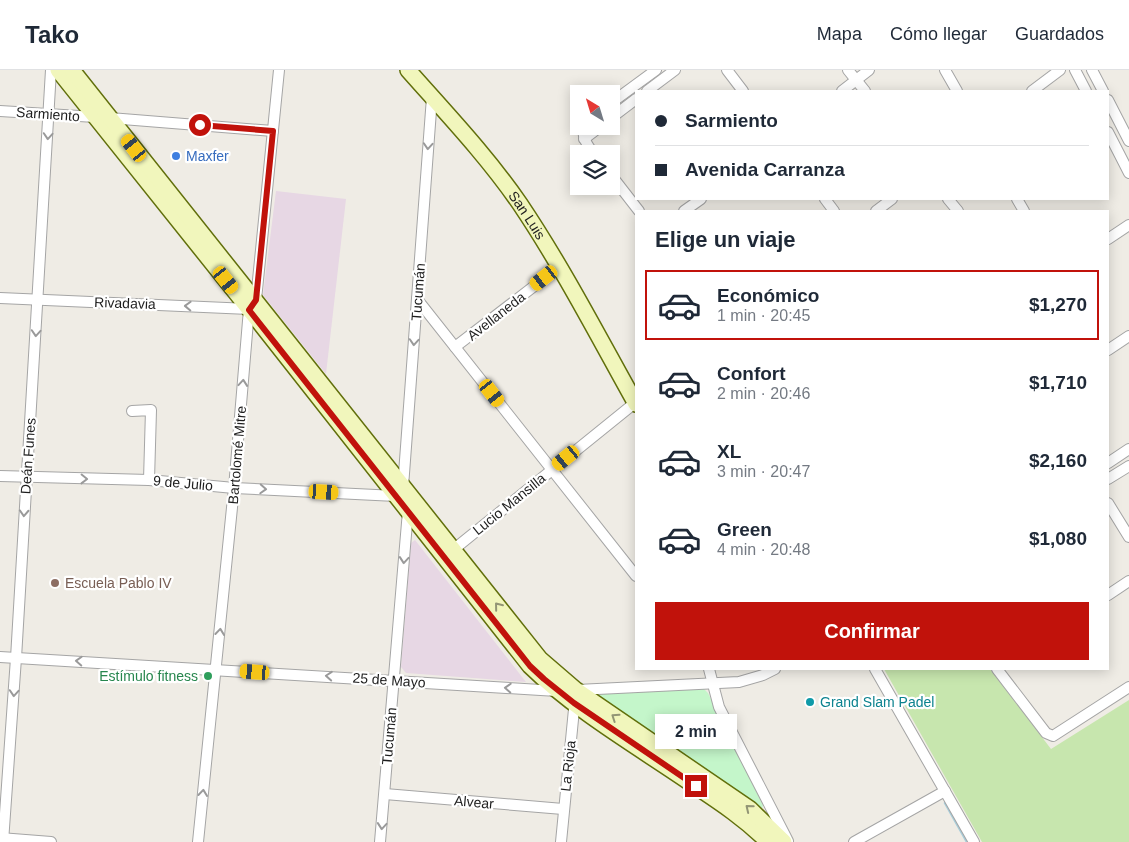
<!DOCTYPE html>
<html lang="es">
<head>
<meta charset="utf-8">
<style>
  :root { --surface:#fff; --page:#f2f2f3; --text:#1f2937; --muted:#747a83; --line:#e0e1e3; --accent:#c1120b }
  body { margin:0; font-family:Arial,sans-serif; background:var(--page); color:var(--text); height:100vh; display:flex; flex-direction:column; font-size:19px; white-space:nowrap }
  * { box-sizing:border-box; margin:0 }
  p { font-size:16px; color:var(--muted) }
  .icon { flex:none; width:28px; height:28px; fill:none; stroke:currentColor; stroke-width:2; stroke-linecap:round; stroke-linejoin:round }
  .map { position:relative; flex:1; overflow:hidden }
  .details { position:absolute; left:635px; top:140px; width:474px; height:460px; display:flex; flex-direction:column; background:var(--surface); border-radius:0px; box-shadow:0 2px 12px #0003 }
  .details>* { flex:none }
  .guide { position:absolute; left:635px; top:20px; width:474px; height:110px; border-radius:0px; box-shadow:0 2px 12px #0003; display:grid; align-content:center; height:110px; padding:0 20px; background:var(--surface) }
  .needle { width:32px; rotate:322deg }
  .tools { position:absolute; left:570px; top:15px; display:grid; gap:10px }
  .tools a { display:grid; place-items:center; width:50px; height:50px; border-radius:0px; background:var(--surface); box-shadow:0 2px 12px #0003; font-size:25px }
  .end { position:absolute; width:22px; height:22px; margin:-11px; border:6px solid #c1120b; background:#fff; box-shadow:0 0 0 2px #fff }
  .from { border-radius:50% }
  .bubble { position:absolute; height:35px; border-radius:0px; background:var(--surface); box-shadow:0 2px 12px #0003; font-size:16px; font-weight:700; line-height:35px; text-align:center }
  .car { position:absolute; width:15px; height:30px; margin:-15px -8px; border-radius:6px; box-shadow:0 0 4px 1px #0007; background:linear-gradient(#f5c518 24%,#345 0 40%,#f5c518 0 76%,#345 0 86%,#f5c518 0) }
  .guide b { display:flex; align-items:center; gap:18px; height:48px; font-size:19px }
  .guide b+b { border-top:1px solid var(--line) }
  .guide i { width:12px; height:12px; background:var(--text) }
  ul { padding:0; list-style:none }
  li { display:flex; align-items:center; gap:15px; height:70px; margin:0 10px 8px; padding:0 10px; border:2px solid transparent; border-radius:0px }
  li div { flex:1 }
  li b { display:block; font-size:19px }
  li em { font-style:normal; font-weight:700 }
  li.active { border-color:var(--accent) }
  li>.icon { width:45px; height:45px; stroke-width:1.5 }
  h2 { padding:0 20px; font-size:22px; line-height:60px }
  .primary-button { display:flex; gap:10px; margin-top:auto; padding:10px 20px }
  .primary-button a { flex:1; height:58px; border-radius:0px; background:var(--accent); color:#fff; font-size:20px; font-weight:700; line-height:58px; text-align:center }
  header { display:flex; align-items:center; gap:30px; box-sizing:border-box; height:70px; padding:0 25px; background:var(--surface); border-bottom:1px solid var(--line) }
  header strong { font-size:24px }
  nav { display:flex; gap:28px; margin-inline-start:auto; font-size:18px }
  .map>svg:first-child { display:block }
  .industrial { fill:#e7d7e4 }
  .grass { fill:#c7e6ae }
  .park { fill:#c4f6ca }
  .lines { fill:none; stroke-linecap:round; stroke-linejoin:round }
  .stream { stroke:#a8cdda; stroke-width:2.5 }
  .minor-casing { stroke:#a5a5a5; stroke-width:12 }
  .secondary-casing { stroke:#616f0b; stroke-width:18 }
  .minor { stroke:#fff; stroke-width:10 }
  .secondary { stroke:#f1f6bc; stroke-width:15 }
  .oneway { stroke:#9a9a9a }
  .oneway2 { stroke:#929575 }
  .route { stroke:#c1120b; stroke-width:6 }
  .shop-dot { fill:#3f7fe0; stroke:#fff; stroke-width:2 }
  .education-dot { fill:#8d6e63; stroke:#fff; stroke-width:2 }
  .leisure-dot { fill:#2e9e5b; stroke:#fff; stroke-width:2 }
  .culture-dot { fill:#0f9aa8; stroke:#fff; stroke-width:2 }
  .labels { text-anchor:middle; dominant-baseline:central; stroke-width:4.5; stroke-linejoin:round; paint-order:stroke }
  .street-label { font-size:14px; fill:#1e1e1e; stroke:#fff }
  .shop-label { font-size:14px; fill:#366cbe; stroke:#fff; text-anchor:start }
  .education-label { font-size:14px; fill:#785e54; stroke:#fff; text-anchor:start }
  .leisure-label { font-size:14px; fill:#27864d; stroke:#fff; text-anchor:end }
  .culture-label { font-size:14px; fill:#0d838f; stroke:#fff; text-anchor:start }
</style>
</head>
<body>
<header>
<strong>Tako</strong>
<nav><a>Mapa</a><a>Cómo llegar</a><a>Guardados</a></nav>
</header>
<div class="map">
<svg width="1129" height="772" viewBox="0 0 1129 772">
  <rect width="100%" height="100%" fill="#efece5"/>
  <g class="industrial">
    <path d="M276,121L346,129L326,304L263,225Z"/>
    <path d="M415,470L526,612L406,603L401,597L411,473Z"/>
  </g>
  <path class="grass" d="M884,599H990L1051,679L1129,630V772H982Z"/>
  <path class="park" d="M703,618L708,623L763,735L762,739H759L737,721L593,628V624Z"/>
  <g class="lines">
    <path class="stream" d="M945,733L967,772"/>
    <defs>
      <g id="minor">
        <path d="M727,0L743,21"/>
        <path d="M848,0L865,21"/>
        <path d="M945,0L957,21"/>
        <path d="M1075,0L1086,21"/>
        <path d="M1092,0L1103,21"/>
        <path d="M647,21L675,0"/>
        <path d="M842,21L869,0"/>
        <path d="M1032,21L1060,0"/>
        <path d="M1108,30L1129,71"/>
        <path d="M611,33L656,0"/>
        <path d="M0,41L95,47"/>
        <path d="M110,48L273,61"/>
        <path d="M611,48L636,29"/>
        <path d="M584,56C582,68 587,75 594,84"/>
        <path d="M1108,62L1129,103"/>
        <path d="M584,69L601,56"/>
        <path d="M611,105L639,141"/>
        <path d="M825,129L834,141"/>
        <path d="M948,129L958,141"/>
        <path d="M1017,129L1024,141"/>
        <path d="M684,141L701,129"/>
        <path d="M876,141L892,129"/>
        <path d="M1108,169L1129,155"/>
        <path d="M0,228L249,239"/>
        <path d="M417,229L636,506"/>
        <path d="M455,277L559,197"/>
        <path d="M1108,280L1129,266"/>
        <path d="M132,341L151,340L149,410"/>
        <path d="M1108,393L1129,379"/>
        <path d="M0,406L149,410L234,418L396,426"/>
        <path d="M1108,409L1129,396"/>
        <path d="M403,417L432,27"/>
        <path d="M1108,433L1129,467"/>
        <path d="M453,480L636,332"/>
        <path d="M1108,525L1129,511"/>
        <path d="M0,587L557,621"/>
        <path d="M709,599L719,637L788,771"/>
        <path d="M875,599L974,772"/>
        <path d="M997,599L1046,663L1053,666L1129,617"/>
        <path d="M577,620L739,612L763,605L775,599"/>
        <path d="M385,724L563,739"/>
        <path d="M0,768L51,772"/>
        <path d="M3,772L16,588L51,0"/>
        <path d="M198,772L234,418L249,239L256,230L279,0"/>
        <path d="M380,772L408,441"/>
        <path d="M561,772L575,629"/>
        <path d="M854,772L945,721"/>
      </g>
      <g id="secondary">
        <path d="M58,0L249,239L530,596C577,642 640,678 695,716C721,733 746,750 768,772"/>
        <path d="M72,0L540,589L576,620L750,739L784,772"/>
        <path id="s1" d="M408,0C446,43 487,86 520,134C563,198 598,266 636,334"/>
      </g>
    </defs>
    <use href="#minor" class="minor-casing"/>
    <use href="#secondary" class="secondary-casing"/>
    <use href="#minor" class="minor"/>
    <use href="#secondary" class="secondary"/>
  </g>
  <defs><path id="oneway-chevron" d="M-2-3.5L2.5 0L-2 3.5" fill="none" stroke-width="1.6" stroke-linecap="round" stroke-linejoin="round" transform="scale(1.25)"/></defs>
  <g class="oneway">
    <use href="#oneway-chevron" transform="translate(48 66) rotate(94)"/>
    <use href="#oneway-chevron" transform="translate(428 76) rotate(94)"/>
    <use href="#oneway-chevron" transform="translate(188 236) rotate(-178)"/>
    <use href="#oneway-chevron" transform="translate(36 263) rotate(94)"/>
    <use href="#oneway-chevron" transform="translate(414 272) rotate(94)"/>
    <use href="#oneway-chevron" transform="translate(243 313) rotate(-85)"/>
    <use href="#oneway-chevron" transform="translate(84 409) rotate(1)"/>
    <use href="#oneway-chevron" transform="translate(263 419) rotate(3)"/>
    <use href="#oneway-chevron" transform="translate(24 443) rotate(93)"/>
    <use href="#oneway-chevron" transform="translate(404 490) rotate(95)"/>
    <use href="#oneway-chevron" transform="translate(220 562) rotate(-84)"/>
    <use href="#oneway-chevron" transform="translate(79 591) rotate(-177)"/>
    <use href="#oneway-chevron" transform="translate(329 606) rotate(-176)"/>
    <use href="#oneway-chevron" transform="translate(508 618) rotate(-177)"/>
    <use href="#oneway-chevron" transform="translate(14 623) rotate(94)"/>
    <use href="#oneway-chevron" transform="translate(203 723) rotate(-84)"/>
    <use href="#oneway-chevron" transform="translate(382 756) rotate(95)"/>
  </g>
  <g class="oneway2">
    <use href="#oneway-chevron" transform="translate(498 536) rotate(-129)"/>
    <use href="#oneway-chevron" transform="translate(615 647) rotate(-146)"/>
    <use href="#oneway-chevron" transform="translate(749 738) rotate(-141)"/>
  </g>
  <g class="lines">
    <path class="route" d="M200,55L273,61L256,230L249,240L530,596L544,609L574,633L696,716"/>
  </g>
  <circle class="shop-dot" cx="176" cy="86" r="5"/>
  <circle class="education-dot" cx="55" cy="513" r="5"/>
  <circle class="leisure-dot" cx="208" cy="606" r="5"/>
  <circle class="culture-dot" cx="810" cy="632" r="5"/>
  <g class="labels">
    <g class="street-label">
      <text transform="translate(48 44) rotate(4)">Sarmiento</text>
      <text stroke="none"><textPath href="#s1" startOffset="188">San Luis</textPath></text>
      <text transform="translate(418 222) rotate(-86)">Tucumán</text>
      <text transform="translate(125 233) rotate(2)">Rivadavia</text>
      <text transform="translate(496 246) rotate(-38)">Avellaneda</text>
      <text transform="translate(237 385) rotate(-85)">Bartolomé Mitre</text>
      <text transform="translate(28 386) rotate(-86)">Deán Funes</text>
      <text transform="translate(183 413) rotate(5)">9 de Julio</text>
      <text transform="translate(509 434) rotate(-39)">Lucio Mansilla</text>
      <text transform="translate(389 610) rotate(4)">25 de Mayo</text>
      <text transform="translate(389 666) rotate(-85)">Tucumán</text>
      <text transform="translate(568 696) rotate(-84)">La Rioja</text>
      <text transform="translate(474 732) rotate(5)">Alvear</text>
    </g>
    <g class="shop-label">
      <text x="186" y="86">Maxfer</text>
    </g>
    <g class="education-label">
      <text x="65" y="513">Escuela Pablo IV</text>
    </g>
    <g class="leisure-label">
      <text x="198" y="606">Estímulo fitness</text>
    </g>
    <g class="culture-label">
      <text x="820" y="632">Grand Slam Padel</text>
    </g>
  </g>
</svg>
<div class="tools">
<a><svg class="needle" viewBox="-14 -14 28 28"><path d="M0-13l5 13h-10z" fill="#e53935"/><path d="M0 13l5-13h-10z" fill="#747a83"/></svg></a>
<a><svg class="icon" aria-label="layers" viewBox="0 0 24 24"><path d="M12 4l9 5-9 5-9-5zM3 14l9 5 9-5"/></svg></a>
</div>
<i class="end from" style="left:200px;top:55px"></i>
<i class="end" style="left:696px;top:716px"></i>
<div class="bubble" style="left:655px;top:644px;width:82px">2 min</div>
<i class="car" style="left:134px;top:78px;rotate:322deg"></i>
<i class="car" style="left:544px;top:208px;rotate:232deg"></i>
<i class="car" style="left:226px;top:210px;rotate:141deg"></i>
<i class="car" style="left:492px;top:323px;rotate:142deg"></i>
<i class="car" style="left:566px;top:388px;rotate:231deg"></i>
<i class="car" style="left:324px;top:422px;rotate:93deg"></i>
<i class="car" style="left:255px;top:602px;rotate:274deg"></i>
<div class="guide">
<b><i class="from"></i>Sarmiento</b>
<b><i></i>Avenida Carranza</b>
</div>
<section class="details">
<h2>Elige un viaje</h2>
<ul>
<li class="active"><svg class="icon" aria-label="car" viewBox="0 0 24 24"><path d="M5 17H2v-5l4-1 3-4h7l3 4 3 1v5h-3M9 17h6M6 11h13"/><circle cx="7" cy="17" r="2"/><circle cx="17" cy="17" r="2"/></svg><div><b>Económico</b><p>1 min · 20:45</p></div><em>$1,270</em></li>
<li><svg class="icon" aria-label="car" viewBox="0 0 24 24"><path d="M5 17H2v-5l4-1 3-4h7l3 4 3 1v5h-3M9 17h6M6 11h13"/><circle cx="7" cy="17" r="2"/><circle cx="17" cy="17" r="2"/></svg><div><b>Confort</b><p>2 min · 20:46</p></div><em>$1,710</em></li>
<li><svg class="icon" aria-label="car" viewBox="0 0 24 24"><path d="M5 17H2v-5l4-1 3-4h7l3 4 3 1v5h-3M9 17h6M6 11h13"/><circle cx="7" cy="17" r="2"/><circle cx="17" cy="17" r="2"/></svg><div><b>XL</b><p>3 min · 20:47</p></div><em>$2,160</em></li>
<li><svg class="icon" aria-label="car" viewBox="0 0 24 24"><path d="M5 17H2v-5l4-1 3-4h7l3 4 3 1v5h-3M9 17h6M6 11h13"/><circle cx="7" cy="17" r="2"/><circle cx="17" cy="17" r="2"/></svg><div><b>Green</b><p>4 min · 20:48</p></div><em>$1,080</em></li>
</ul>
<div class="primary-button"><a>Confirmar</a></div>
</section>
</div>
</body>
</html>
